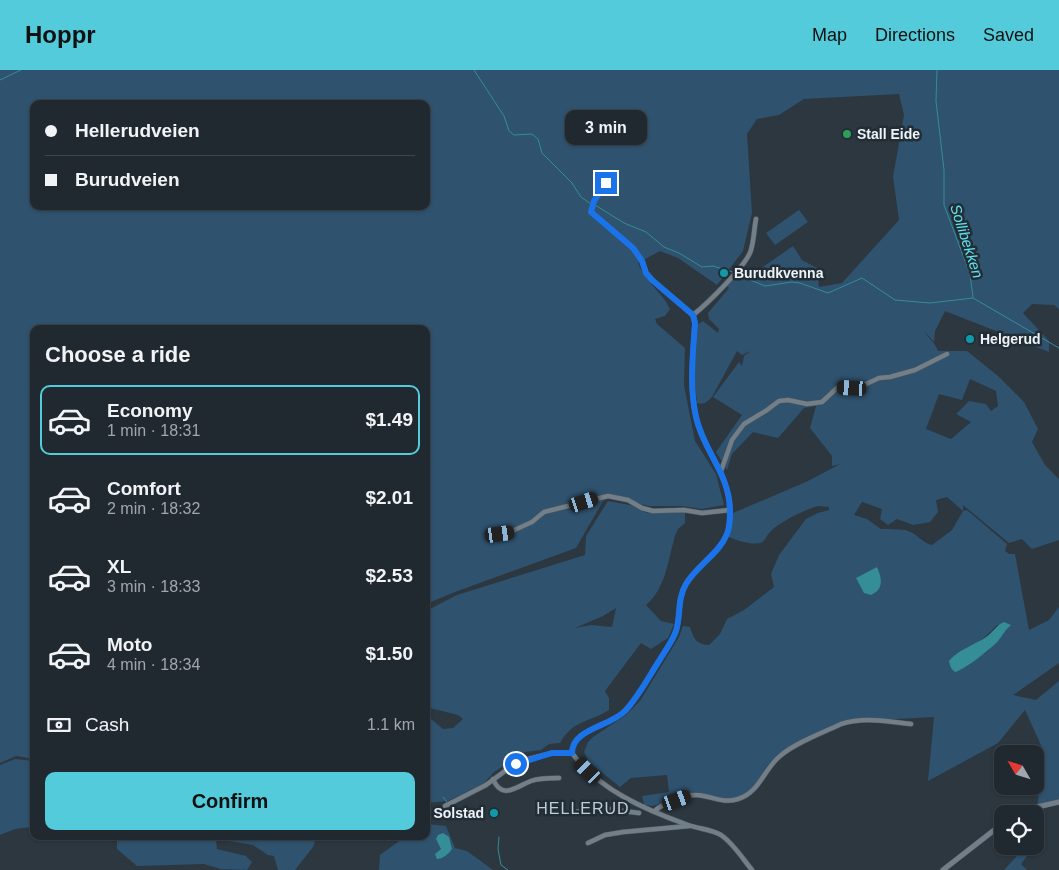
<!DOCTYPE html>
<html lang="en">
<head>
<meta charset="utf-8">
<style>
  :root { --surface:#212930; --page:#2d353c; --text:#f1f3f6; --muted:#a2a6ab; --line:#3e454c; --accent:#53cbda }
  body { margin:0; font-family:Arial,sans-serif; background:var(--page); color:var(--text); height:100vh; display:flex; flex-direction:column; font-size:19px; white-space:nowrap }
  * { box-sizing:border-box; margin:0 }
  p { font-size:16px; color:var(--muted) }
  .icon { flex:none; width:28px; height:28px; fill:none; stroke:currentColor; stroke-width:2; stroke-linecap:round; stroke-linejoin:round }
  .map { position:relative; flex:1; overflow:hidden }
  .drawer { position:absolute; left:30px; top:255px; width:400px; height:515px; display:flex; flex-direction:column; background:var(--surface); border-radius:10px; box-shadow:0 1px 4px #0004,0 0 0 1px var(--line) }
  .drawer>* { flex:none }
  .top-card { position:absolute; left:30px; top:30px; width:400px; height:110px; border-radius:10px; box-shadow:0 1px 4px #0004,0 0 0 1px var(--line); display:grid; align-content:center; height:110px; padding:0 15px; background:var(--surface) }
  .needle { width:32px; rotate:309deg }
  .controls { position:absolute; left:994px; top:675px; display:grid; gap:10px }
  .controls a { display:grid; place-items:center; width:50px; height:50px; border-radius:10px; background:var(--surface); box-shadow:0 1px 4px #0004,0 0 0 1px var(--line); font-size:25px }
  .end { position:absolute; width:22px; height:22px; margin:-11px; border:6px solid #1a73e8; background:#fff; box-shadow:0 0 0 2px #fff }
  .from { border-radius:50% }
  .bubble { position:absolute; height:35px; border-radius:10px; background:var(--surface); box-shadow:0 1px 4px #0004,0 0 0 1px var(--line); font-size:16px; font-weight:700; line-height:35px; text-align:center }
  .car { position:absolute; width:15px; height:30px; margin:-15px -8px; border-radius:6px; box-shadow:0 0 4px 1px #0007; background:linear-gradient(#222 24%,#8ab4d8 0 40%,#222 0 76%,#8ab4d8 0 86%,#222 0) }
  .top-card b { display:flex; align-items:center; gap:18px; height:48px; font-size:19px }
  .top-card b+b { border-top:1px solid var(--line) }
  .top-card i { width:12px; height:12px; background:var(--text) }
  ul { padding:0; list-style:none }
  li { display:flex; align-items:center; gap:15px; height:70px; margin:0 10px 8px; padding:0 5px; border:2px solid transparent; border-radius:10px }
  li div { flex:1 }
  li b { display:block; font-size:19px }
  li em { font-style:normal; font-weight:700 }
  li.selected { border-color:var(--accent) }
  li>.icon { width:45px; height:45px; stroke-width:1.5 }
  h2 { padding:0 15px; font-size:22px; line-height:60px }
  .pay { display:flex; align-items:center; gap:12px; height:55px; padding:0 15px; font-size:19px }
  .pay p { margin-inline-start:auto }
  .cta { display:flex; gap:10px; margin-top:auto; padding:10px 15px }
  .cta a { flex:1; height:58px; border-radius:10px; background:var(--accent); color:#111; font-size:20px; font-weight:700; line-height:58px; text-align:center }
  header { display:flex; align-items:center; gap:30px; box-sizing:border-box; height:70px; padding:0 25px; background:var(--accent); color:#111 }
  header strong { font-size:24px }
  nav { display:flex; gap:28px; margin-inline-start:auto; font-size:18px }
  .map>svg:first-child { display:block }
  .green { fill:#2f526e; fill-rule:evenodd }
  .water { fill:#348d97 }
  .lines { fill:none; stroke-linecap:round; stroke-linejoin:round }
  .stream { stroke:#348d97; stroke-width:1 }
  .minor-casing { stroke:#4c555d; stroke-width:5.5 }
  .tertiary-casing { stroke:#4c555d; stroke-width:6 }
  .minor { stroke:#727e88; stroke-width:4.5 }
  .tertiary { stroke:#727e88; stroke-width:5 }
  .route { stroke:#1a73e8; stroke-width:6 }
  .leisure-dot { fill:#2e9e5b; stroke:#222d35; stroke-width:2 }
  .culture-dot { fill:#0f9aa8; stroke:#222d35; stroke-width:2 }
  .labels { text-anchor:middle; dominant-baseline:central; stroke-width:5; stroke-linejoin:round; paint-order:stroke }
  .poi-label { font-size:14px; font-weight:bold; fill:#ecf3f9; stroke:#222d35; text-anchor:start }
  .water-label { font-size:15px; font-style:italic; fill:#60e1ee; stroke:#222d35 }
  .quarter-label { font-size:16px; letter-spacing:1px; fill:#bfcdd8; stroke:#222d35 }
</style>
</head>
<body>
<header>
<strong>Hoppr</strong>
<nav><a>Map</a><a>Directions</a><a>Saved</a></nav>
</header>
<div class="map">
<svg width="1059" height="800" viewBox="0 0 1059 800">
  <rect width="100%" height="100%" fill="#2c3740"/>
  <g class="green">
    <path d="M0,0H1059V239L1054,235L1032,234L1023,243L1049,271V282L945,241L935,261L934,272L925,262C929,269 936,274 938,281H967L998,306L1024,332L1038,359L1032,372L1045,395L1059,409V470L1032,479L1022,469L1009,473L963,435V441L967,440L1007,474L1005,481L1009,484H1015L1029,560L1049,550L1059,537V593L1013,625L1036,630L1059,611V733L1037,737L1045,684L1025,640L998,673L928,711L934,647L840,652L795,674L778,684L766,697L754,719L746,725L729,731L695,722L653,736L644,735L642,726L669,722L667,705L631,708L620,717L589,692L584,682L588,672L593,667L626,645L640,631L679,567L683,556L690,557C694,569 696,574 709,575L720,564L727,549L744,540L774,517L771,504L779,485L806,449L818,443L829,440V437C825,437 822,436 818,436C806,439 778,453 770,462C766,466 765,472 760,473C751,475 738,471 729,467L733,443L808,411L840,394L832,396V386L810,358L816,336L804,338L778,368L753,362L732,384L727,400L716,382L742,345L713,327L739,292L742,296L744,286L751,281L742,285L737,281L712,327C707,332 704,335 697,333L694,306L698,254L703,251L718,263L719,259L709,249L708,243L729,218L727,216L743,198L760,199L793,176L802,190L817,198L819,217L842,213L899,150L893,107L904,45L899,24L804,29L779,45L757,49L747,64L752,143L743,181L717,215L678,188L660,181L638,193C647,215 661,220 670,239L665,246L655,249L657,254L685,278L684,315L695,371L716,404L724,435L702,439L682,436H649L606,426L576,478L455,522L426,534V259H34V689L16,686L0,693ZM34,34H426V136H34ZM970,309L996,321L998,336L991,341L986,334L969,331L956,344L971,352L951,369L926,359L939,324L962,330ZM947,427L963,441L952,460L932,475C922,473 918,464 908,461C904,459 886,459 881,459L867,449L854,445L862,432L882,439L880,449L888,455L897,449L913,455L930,452L938,442L936,430ZM997,555H1010C1001,564 991,583 979,586C972,588 961,585 954,585C970,579 986,568 997,555Z"/>
    <path d="M799,140L808,152L775,175L766,163Z"/>
    <path d="M608,431L635,436L647,443H669L685,441V453L678,459L675,466C668,490 666,518 646,535L661,551L674,554L668,568L651,579L641,573L605,621L609,628V640C589,653 574,649 560,673L549,674L541,680L525,682L494,702L484,713L448,731L426,733V648H430L443,659L453,658L463,649L458,645L426,637V541L457,525L585,485L586,466ZM616,538L612,557L591,555L575,558L603,546Z"/>
    <path d="M15,689L34,691V753L31,757L15,759L0,765V695Z"/>
    <path d="M427,754L446,756L455,778L467,781L493,800H379L380,785L406,766H426Z"/>
    <path d="M117,766H317L313,777L295,800H278L274,786L268,785L253,775L216,769L217,779L246,786L252,792L247,800L221,799L204,794L137,796L117,779Z"/>
    <path d="M1026,776H1035L1021,794L1027,800H1004Z"/>
  </g>
  <g class="water">
    <path d="M877,497C882,509 884,519 871,525L864,523L856,508Z"/>
    <path d="M1004,552L1011,555C1005,560 1003,565 998,571C991,579 964,600 955,602C951,599 950,596 949,591C956,581 976,574 986,567C994,562 995,556 1004,552Z"/>
    <path d="M443,763L449,767L452,779C449,784 442,789 437,789L435,784L441,779L436,769L438,765Z"/>
  </g>
  <g class="lines">
    <g class="stream">
      <path d="M474,0L504,46L509,61L514,65L532,64L538,69L542,83L572,113L581,127L591,134"/>
      <path d="M937,0L936,31L944,100V135L970,204L973,227"/>
      <path d="M0,10L21,0"/>
      <path d="M595,135L624,153L646,162L664,177L679,183L702,197L713,196L733,202"/>
      <path d="M736,204L765,216L792,212L800,213L828,223L862,208L895,230L930,233L973,228L1059,278"/>
      <path d="M443,727L447,732"/>
      <path d="M450,737L452,739"/>
      <path d="M499,767L498,779L501,795L508,800"/>
    </g>
    <defs>
      <g id="minor">
        <path d="M606,113L594,131L591,142L633,178L642,191L646,203L652,210L693,245L695,253C693,285 689,315 696,347C704,383 730,403 730,442C730,450 730,457 727,464C719,484 697,495 686,514C677,529 681,545 676,561C672,572 665,581 659,591C648,608 639,626 625,641C609,657 572,659 572,683C599,720 646,740 688,755C699,759 711,759 721,765C733,773 743,789 752,800"/>
        <path d="M693,245C707,234 747,195 751,180C754,170 754,159 756,149"/>
        <path d="M721,401L732,370L744,354L767,340L779,331L788,330L807,334L822,332L837,318L860,317L879,308L890,307L915,300L947,284"/>
        <path d="M489,464L510,462L532,452L544,442L608,426L628,430L642,438L653,441L684,440L702,443L730,440"/>
        <path d="M493,709C502,731 517,716 531,711C539,708 550,708 559,708"/>
        <path d="M655,741C659,736 665,734 671,732C679,729 688,724 697,725C712,726 723,734 738,729C760,722 763,700 780,686C795,673 822,663 841,654C863,647 888,651 911,654"/>
        <path d="M576,742L600,738L639,743"/>
        <path d="M444,743L445,736L486,715L505,701L525,690L552,683H572"/>
        <path d="M588,773L605,765L623,762L689,756"/>
      </g>
      <g id="tertiary">
        <path d="M1020,744L1037,737L1059,732"/>
        <path d="M943,800L1002,754"/>
      </g>
    </defs>
    <use href="#minor" class="minor-casing"/>
    <use href="#tertiary" class="tertiary-casing"/>
    <use href="#minor" class="minor"/>
    <use href="#tertiary" class="tertiary"/>
  </g>
  <g class="lines">
    <path class="route" d="M516,694L552,683H572C572,659 609,657 625,641C639,626 648,608 659,591C665,581 672,572 676,561C681,545 677,529 686,514C697,495 719,484 727,464C730,457 730,449 730,442C730,403 704,383 696,347C689,315 693,285 695,253L693,245L652,210L646,203L642,191L633,178L591,142L594,131L606,113"/>
  </g>
  <circle class="leisure-dot" cx="847" cy="64" r="5"/>
  <g class="culture-dot">
    <circle cx="724" cy="203" r="5"/>
    <circle cx="970" cy="269" r="5"/>
    <circle cx="494" cy="743" r="5"/>
  </g>
  <g class="labels">
    <g class="poi-label">
      <text x="857" y="64">Stall Eide</text>
      <text x="734" y="203">Burudkvenna</text>
      <text x="980" y="269">Helgerud</text>
      <text x="484" y="743" text-anchor="end">Solstad</text>
    </g>
    <g class="water-label">
      <text transform="translate(967 171) rotate(72)">Sollibekken</text>
    </g>
    <g class="quarter-label">
      <text x="583" y="738">HELLERUD</text>
    </g>
  </g>
</svg>
<div class="controls">
<a><svg class="needle" viewBox="-14 -14 28 28"><path d="M0-13l5 13h-10z" fill="#e53935"/><path d="M0 13l5-13h-10z" fill="#a2a6ab"/></svg></a>
<a><svg class="icon" aria-label="locate" viewBox="0 0 24 24"><circle cx="12" cy="12" r="6"/><path d="M12 2v4M12 18v4M2 12h4M18 12h4"/></svg></a>
</div>
<i class="end from" style="left:516px;top:694px"></i>
<i class="end" style="left:606px;top:113px"></i>
<div class="bubble" style="left:565px;top:40px;width:82px">3 min</div>
<i class="car" style="left:852px;top:318px;rotate:273deg"></i>
<i class="car" style="left:584px;top:432px;rotate:72deg"></i>
<i class="car" style="left:500px;top:464px;rotate:82deg"></i>
<i class="car" style="left:588px;top:701px;rotate:314deg"></i>
<i class="car" style="left:677px;top:730px;rotate:70deg"></i>
<div class="top-card">
<b><i class="from"></i>Hellerudveien</b>
<b><i></i>Burudveien</b>
</div>
<section class="drawer">
<h2>Choose a ride</h2>
<ul>
<li class="selected"><svg class="icon" aria-label="car" viewBox="0 0 24 24"><path d="M5 17H2v-5l4-1 3-4h7l3 4 3 1v5h-3M9 17h6M6 11h13"/><circle cx="7" cy="17" r="2"/><circle cx="17" cy="17" r="2"/></svg><div><b>Economy</b><p>1 min · 18:31</p></div><em>$1.49</em></li>
<li><svg class="icon" aria-label="car" viewBox="0 0 24 24"><path d="M5 17H2v-5l4-1 3-4h7l3 4 3 1v5h-3M9 17h6M6 11h13"/><circle cx="7" cy="17" r="2"/><circle cx="17" cy="17" r="2"/></svg><div><b>Comfort</b><p>2 min · 18:32</p></div><em>$2.01</em></li>
<li><svg class="icon" aria-label="car" viewBox="0 0 24 24"><path d="M5 17H2v-5l4-1 3-4h7l3 4 3 1v5h-3M9 17h6M6 11h13"/><circle cx="7" cy="17" r="2"/><circle cx="17" cy="17" r="2"/></svg><div><b>XL</b><p>3 min · 18:33</p></div><em>$2.53</em></li>
<li><svg class="icon" aria-label="car" viewBox="0 0 24 24"><path d="M5 17H2v-5l4-1 3-4h7l3 4 3 1v5h-3M9 17h6M6 11h13"/><circle cx="7" cy="17" r="2"/><circle cx="17" cy="17" r="2"/></svg><div><b>Moto</b><p>4 min · 18:34</p></div><em>$1.50</em></li>
</ul>
<div class="pay"><svg class="icon" aria-label="cash" viewBox="0 0 24 24"><path d="M3 7h18v10H3z"/><circle cx="12" cy="12" r="2"/></svg>Cash<p>1.1 km</p></div>
<div class="cta"><a>Confirm</a></div>
</section>
</div>
</body>
</html>
